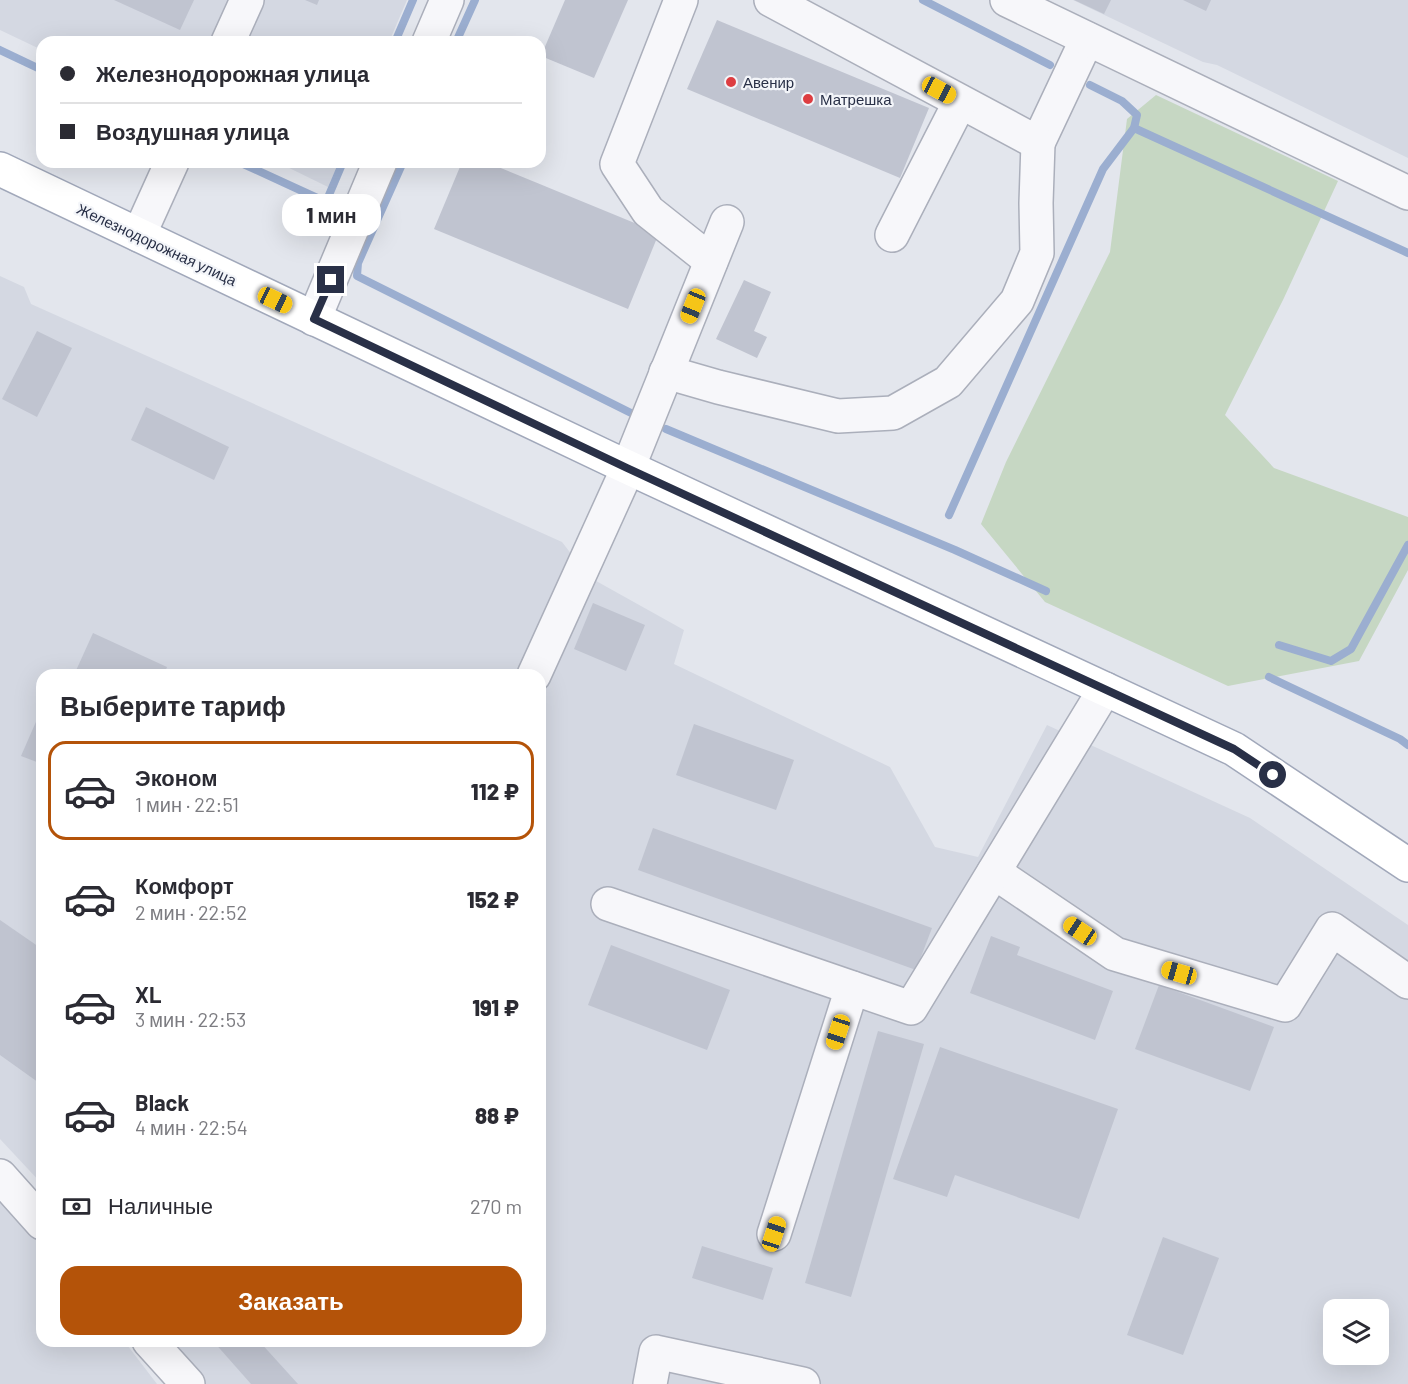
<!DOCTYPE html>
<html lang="ru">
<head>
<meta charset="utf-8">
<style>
  :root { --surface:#fff; --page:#f2f2f3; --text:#2b2b33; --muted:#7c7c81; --line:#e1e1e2; --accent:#b45309 }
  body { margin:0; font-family:Barlow,sans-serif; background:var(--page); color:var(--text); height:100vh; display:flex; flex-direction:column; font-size:22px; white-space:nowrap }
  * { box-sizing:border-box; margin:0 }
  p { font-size:20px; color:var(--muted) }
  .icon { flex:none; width:33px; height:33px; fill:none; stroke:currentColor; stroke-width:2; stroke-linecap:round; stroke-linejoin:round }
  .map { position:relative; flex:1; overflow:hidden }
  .drawer { position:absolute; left:36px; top:669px; width:510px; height:678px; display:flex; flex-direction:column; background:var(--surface); border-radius:18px; box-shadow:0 6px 24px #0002 }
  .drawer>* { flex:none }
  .top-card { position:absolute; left:36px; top:36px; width:510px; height:132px; border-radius:18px; box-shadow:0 6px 24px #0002; display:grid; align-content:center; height:132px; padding:0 24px; background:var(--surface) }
  .fabs { position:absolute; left:1323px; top:1299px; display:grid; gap:12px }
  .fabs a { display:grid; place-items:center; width:66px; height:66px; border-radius:12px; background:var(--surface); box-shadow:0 6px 24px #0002; font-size:30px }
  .end { position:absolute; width:27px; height:27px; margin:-14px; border:8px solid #293047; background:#fff; box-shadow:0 0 0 3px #fff }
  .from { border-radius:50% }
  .bubble { position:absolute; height:42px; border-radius:18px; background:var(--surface); box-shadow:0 6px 24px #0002; font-size:20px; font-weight:800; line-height:42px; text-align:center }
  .car { position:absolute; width:18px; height:36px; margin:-18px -9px; border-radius:8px; box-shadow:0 0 4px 2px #0007; background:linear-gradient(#f5c518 24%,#345 0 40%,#f5c518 0 76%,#345 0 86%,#f5c518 0) }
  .top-card b { display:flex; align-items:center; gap:21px; height:57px; font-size:22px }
  .top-card b+b { border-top:2px solid var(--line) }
  .top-card i { width:15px; height:15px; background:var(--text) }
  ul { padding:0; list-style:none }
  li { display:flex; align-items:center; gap:18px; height:99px; margin:0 12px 9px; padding:0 12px; border:3px solid transparent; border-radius:18px }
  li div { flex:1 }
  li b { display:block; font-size:22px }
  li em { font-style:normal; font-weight:800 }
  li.current { border-color:var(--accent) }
  li>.icon { width:54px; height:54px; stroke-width:1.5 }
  h2 { padding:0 24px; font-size:27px; line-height:72px }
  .pay { display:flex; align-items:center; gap:15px; height:66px; padding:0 24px; font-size:22px }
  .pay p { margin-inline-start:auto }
  .cta { display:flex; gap:12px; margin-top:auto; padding:12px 24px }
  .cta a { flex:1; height:69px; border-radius:18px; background:var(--accent); color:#fff; font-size:24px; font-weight:800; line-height:69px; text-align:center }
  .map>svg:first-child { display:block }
  .built { fill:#d4d8e2; fill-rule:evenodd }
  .green { fill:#c6d7c3 }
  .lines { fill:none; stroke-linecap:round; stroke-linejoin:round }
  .stream { stroke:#9baed0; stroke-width:8 }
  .building { fill:#c0c4d0 }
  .minor-casing { stroke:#abafbb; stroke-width:36 }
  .major-casing { stroke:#a1a8ba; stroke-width:36 }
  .minor { stroke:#f7f7fa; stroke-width:33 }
  .major { stroke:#fff; stroke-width:33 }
  .route { stroke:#293047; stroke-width:8 }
  .poi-dot { fill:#dd3d41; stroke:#f3f5f9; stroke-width:2 }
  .labels { text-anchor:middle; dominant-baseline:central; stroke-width:4.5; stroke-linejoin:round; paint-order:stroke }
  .poi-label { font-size:15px; fill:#293047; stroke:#f3f5f9; text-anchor:start }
  .street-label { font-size:15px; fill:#293047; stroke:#f3f5f9 }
</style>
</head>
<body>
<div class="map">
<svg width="1408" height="1384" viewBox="0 0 1408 1384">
  <rect width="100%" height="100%" fill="#e3e6ed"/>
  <g class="built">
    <path d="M0,0H407L389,42H42V50L0,30Z"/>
    <path d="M1073,0H1408V158L1217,65L1203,62Z"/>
    <path d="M277,162H339L328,187Z"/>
    <path d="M0,276L24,287L31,304L562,542L589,577L684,630L674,664L890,767L935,847L978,857L1047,725L1250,818L1408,925V1384H206L174,1341H540V675H42V1184L0,1139ZM1334,1310H1378V1354H1334Z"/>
    <path d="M0,1193L42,1239V1341H124L157,1384H0Z"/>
  </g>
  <path class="green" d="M1156,95L1338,181L1283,300L1225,415L1274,468L1408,517V570L1359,661L1228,686L1045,602L981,524L1006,462L1110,252L1127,119Z"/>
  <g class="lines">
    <g class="stream">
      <path d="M923,0L1050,65"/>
      <path d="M395,42L413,0"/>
      <path d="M456,42L475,0"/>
      <path d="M0,50L42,70"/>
      <path d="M1134,128L1408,253"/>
      <path d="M239,162L326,202L343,162"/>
      <path d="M403,162L358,263L357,276L637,416"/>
      <path d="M666,429L955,550L1046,591"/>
      <path d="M949,515L1103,169L1134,128L1137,115L1122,101L1090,85"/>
      <path d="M1279,645L1331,661L1351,649L1408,545"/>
      <path d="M1269,677L1400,739L1408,745"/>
    </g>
  </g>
  <g class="building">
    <path d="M114,0H194L180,30Z"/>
    <path d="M305,0H319L317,5Z"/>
    <path d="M565,0H628L594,78L541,56Z"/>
    <path d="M1074,0H1111L1104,14Z"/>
    <path d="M1183,0H1211L1206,11Z"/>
    <path d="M717,20L929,108L900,178L687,89Z"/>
    <path d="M462,162H486L659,233L628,309L434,229Z"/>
    <path d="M744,280L771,292L754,331L767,337L757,358L716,339Z"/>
    <path d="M37,331L72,348L37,417L2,399Z"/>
    <path d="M146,407L229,447L214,480L131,440Z"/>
    <path d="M593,603L645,625L626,671L574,649Z"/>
    <path d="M93,633L167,667L164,675H74Z"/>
    <path d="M42,708V764L21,756Z"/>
    <path d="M694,724L794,760L776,810L676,775Z"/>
    <path d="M653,828L932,928L916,970L638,870Z"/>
    <path d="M0,920L42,949V1085L0,1055Z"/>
    <path d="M991,936L1020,947L1017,955L1113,991L1095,1040L970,993Z"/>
    <path d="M611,945L730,990L707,1050L588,1005Z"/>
    <path d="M1159,985L1274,1027L1250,1091L1135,1049Z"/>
    <path d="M878,1031L924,1044L851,1297L805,1283Z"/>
    <path d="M940,1047L1118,1109L1079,1219L955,1175L947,1197L893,1179Z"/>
    <path d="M1163,1237L1219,1258L1183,1355L1127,1335Z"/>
    <path d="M702,1246L773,1268L763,1300L692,1278Z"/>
    <path d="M213,1341H259L298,1384H251Z"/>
  </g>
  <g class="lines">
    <defs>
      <g id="minor">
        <path d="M681,0L617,164L648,211L711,261"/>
        <path d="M771,0L1038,143L1087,39"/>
        <path d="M1007,0L1408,193"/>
        <path d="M228,42L247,0"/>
        <path d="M429,42L447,0"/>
        <path d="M139,235L172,162"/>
        <path d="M892,235L960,102"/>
        <path d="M314,319L380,162"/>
        <path d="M666,372L718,387L838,416L893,413L948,382L1017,301L1037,253L1036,203L1038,143"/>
        <path d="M534,675L628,468L727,222"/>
        <path d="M994,872L1115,954L1285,1005L1332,929L1408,982"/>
        <path d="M608,904L911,1008L1105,689"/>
        <path d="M0,1176L42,1223"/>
        <path d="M774,1234L852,988"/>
        <path d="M149,1341L188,1384"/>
        <path d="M650,1384L656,1352L803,1384"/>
      </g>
      <path id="major" d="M0,169L610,459L1234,749L1408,865"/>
    </defs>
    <use href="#minor" class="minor-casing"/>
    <use href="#major" class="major-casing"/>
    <use href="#minor" class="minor"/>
    <use href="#major" class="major"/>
  </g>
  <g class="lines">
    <path class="route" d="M331,280L314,319L627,468L1234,749L1273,775"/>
  </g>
  <g class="poi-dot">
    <circle cx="731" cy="82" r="6"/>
    <circle cx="808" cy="99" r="6"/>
  </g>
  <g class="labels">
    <g class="poi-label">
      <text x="743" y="82">Авенир</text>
      <text x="820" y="99">Матрешка</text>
    </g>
    <g class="street-label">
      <text transform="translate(157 244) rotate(25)">Железнодорожная улица</text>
    </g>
  </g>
</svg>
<div class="fabs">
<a><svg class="icon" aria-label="layers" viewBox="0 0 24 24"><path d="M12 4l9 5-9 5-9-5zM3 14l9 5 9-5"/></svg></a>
</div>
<i class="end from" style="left:1273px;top:775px"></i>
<i class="end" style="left:331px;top:280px"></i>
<div class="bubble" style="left:282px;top:194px;width:99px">1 мин</div>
<i class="car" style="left:939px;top:90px;rotate:118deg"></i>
<i class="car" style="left:275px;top:300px;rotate:115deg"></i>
<i class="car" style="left:693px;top:306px;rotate:202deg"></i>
<i class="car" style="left:1080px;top:931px;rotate:304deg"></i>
<i class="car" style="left:1179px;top:973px;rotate:286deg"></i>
<i class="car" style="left:838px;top:1032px;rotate:198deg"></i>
<i class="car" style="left:774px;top:1234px;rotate:18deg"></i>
<div class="top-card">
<b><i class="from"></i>Железнодорожная улица</b>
<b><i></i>Воздушная улица</b>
</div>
<section class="drawer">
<h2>Выберите тариф</h2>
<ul>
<li class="current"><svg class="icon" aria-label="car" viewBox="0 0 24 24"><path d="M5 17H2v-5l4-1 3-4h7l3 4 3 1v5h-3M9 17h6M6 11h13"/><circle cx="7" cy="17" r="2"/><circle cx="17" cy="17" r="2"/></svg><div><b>Эконом</b><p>1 мин · 22:51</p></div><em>112 ₽</em></li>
<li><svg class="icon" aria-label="car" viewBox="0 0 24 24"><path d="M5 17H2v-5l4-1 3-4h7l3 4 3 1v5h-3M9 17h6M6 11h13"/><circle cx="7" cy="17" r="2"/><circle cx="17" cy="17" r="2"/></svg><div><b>Комфорт</b><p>2 мин · 22:52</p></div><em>152 ₽</em></li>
<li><svg class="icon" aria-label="car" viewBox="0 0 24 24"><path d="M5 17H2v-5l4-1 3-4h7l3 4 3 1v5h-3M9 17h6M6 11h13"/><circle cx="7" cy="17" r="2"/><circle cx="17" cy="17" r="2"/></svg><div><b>XL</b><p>3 мин · 22:53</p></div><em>191 ₽</em></li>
<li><svg class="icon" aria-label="car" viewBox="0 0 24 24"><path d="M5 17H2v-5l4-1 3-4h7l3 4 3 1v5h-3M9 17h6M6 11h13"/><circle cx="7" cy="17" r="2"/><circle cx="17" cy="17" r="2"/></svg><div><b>Black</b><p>4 мин · 22:54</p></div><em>88 ₽</em></li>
</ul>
<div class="pay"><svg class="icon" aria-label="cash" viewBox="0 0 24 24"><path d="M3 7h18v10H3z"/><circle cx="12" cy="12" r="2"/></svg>Наличные<p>270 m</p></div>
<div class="cta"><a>Заказать</a></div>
</section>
</div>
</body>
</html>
